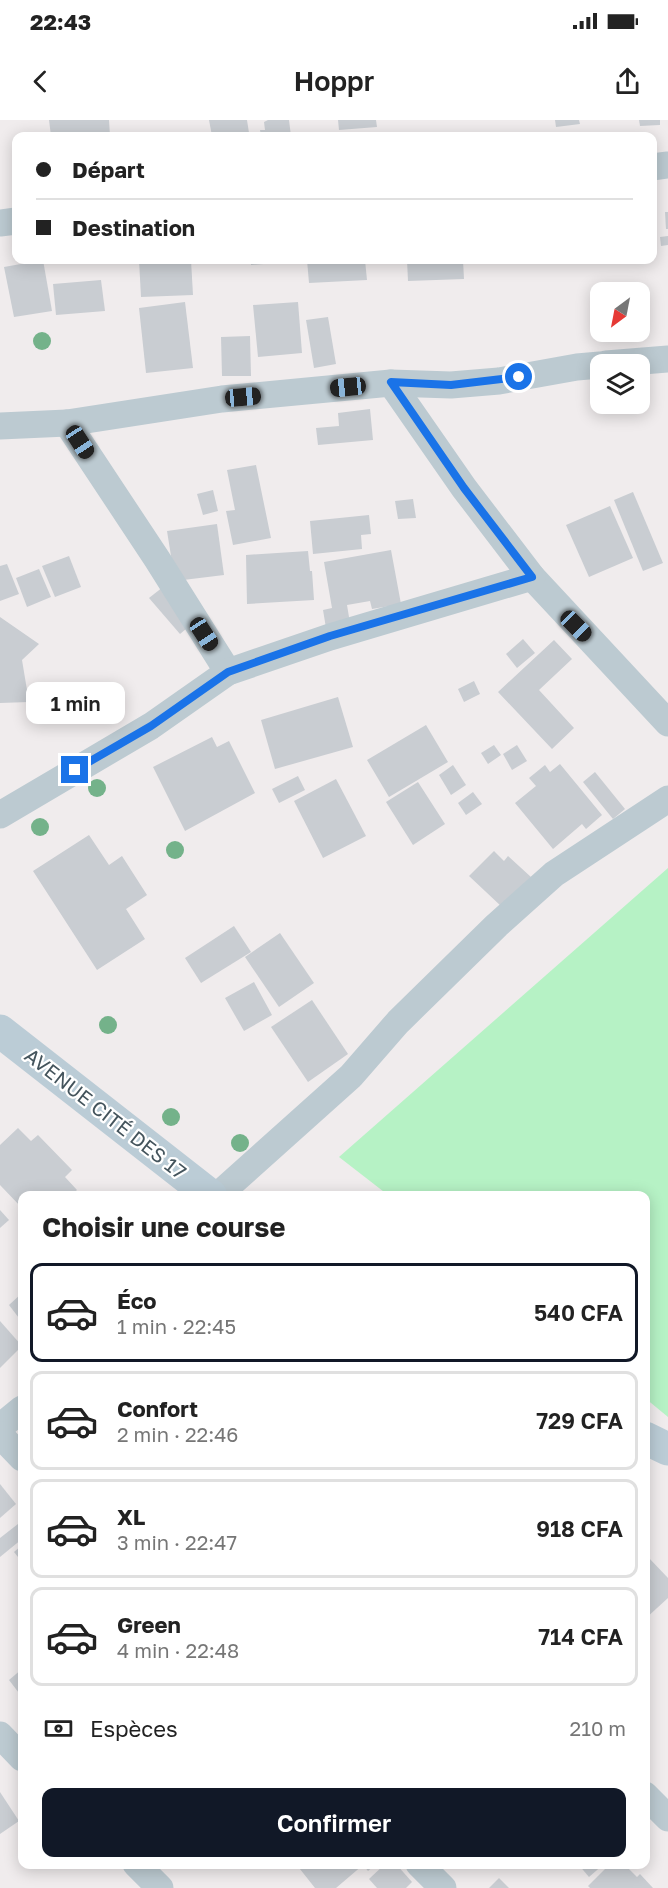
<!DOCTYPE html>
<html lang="fr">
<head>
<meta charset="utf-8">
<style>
  :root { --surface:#fff; --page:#f2f2f2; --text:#222; --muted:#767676; --line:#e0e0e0; --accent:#111827 }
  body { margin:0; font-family:"Golos Text",sans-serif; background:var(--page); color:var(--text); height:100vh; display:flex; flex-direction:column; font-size:22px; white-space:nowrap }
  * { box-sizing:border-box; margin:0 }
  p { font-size:20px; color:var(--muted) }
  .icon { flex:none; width:33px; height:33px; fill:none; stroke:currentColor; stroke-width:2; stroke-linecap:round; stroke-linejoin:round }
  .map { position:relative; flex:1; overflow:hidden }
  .sheet { position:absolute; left:18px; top:1071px; width:632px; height:678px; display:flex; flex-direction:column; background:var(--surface); border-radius:12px; box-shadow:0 3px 15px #0003 }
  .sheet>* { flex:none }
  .hud { position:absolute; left:12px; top:12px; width:645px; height:132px; border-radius:12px; box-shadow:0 3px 15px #0003; display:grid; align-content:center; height:132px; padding:0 24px; background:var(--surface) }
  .needle { width:39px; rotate:212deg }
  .fabs { position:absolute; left:590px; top:162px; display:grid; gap:12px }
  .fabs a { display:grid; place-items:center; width:60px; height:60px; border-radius:12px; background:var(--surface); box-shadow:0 3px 15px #0003; font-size:30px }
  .end { position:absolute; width:27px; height:27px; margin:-14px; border:8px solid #1a73e8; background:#fff; box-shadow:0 0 0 3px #fff }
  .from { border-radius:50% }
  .bubble { position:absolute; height:42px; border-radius:12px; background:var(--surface); box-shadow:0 3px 15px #0003; font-size:20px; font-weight:600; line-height:42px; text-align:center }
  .car { position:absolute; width:18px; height:36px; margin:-18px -9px; border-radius:8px; box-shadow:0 0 4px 2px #0007; background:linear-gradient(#222 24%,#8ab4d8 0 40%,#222 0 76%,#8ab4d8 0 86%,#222 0) }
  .hud b { display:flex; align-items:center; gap:21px; height:57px; font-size:22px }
  .hud b+b { border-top:2px solid var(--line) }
  .hud i { width:15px; height:15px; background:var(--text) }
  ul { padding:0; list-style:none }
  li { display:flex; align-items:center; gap:18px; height:99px; margin:0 12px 9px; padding:0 12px; border:3px solid var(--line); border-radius:12px }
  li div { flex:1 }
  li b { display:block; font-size:22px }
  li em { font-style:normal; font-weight:600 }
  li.current { border-color:var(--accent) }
  li>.icon { width:54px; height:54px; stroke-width:1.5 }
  h2 { padding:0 24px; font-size:27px; line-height:72px }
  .pay { display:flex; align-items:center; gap:15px; height:66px; padding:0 24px; font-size:22px }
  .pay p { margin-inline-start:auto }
  .cta { display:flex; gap:12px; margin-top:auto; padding:12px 24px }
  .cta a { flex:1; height:69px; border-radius:12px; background:var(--accent); color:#fff; font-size:24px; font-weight:600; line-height:69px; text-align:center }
  .status { display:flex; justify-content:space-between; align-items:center; height:42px; padding:0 30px; background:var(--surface); direction:ltr }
  .status svg { height:16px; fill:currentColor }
  header { display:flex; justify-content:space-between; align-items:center; height:78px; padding:0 24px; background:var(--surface); font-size:27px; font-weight:600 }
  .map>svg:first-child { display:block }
  .green { fill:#b6f2c5 }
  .building { fill:#c9cdd2 }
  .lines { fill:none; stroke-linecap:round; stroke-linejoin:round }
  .street { stroke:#bccad1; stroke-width:27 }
  .secondary { stroke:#bbccd6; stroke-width:33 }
  .tree { fill:#74b28a }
  .route { stroke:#1a73e8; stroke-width:8 }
  .labels { text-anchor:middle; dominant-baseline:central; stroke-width:4.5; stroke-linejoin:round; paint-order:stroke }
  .street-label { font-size:20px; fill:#44545c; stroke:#fff }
</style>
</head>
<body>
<div class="status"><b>22:43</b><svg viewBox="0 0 49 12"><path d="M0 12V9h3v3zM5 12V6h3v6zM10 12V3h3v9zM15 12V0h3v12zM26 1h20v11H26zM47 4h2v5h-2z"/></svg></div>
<header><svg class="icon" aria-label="back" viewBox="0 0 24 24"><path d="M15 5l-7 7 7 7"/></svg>Hoppr<svg class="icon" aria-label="share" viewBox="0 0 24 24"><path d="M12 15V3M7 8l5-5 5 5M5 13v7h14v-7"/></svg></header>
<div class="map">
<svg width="668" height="1768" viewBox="0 0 668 1768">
  <rect width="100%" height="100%" fill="#f0eced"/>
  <path class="green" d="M668,748V1297L645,1278V1076L388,1075L339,1037Z"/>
  <g class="building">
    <path d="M49,0H109L110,16H51Z"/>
    <path d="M209,0H247L249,13L212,16Z"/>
    <path d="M268,0H289L291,16H261L260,10H265L264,2Z"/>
    <path d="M338,0H376L377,7L339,10Z"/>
    <path d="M555,0H579L580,4L556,7Z"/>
    <path d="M639,0H660V5L640,6Z"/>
    <path d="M665,92H668V109H666Z"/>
    <path d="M668,116V125L661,126L660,117Z"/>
    <path d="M43,140L52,191L14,197L4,147Z"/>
    <path d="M139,140H191L193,175L141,177Z"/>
    <path d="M251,140H276V143L251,145Z"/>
    <path d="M307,140H365L367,160L309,163Z"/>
    <path d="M407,140H463L464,159L408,161Z"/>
    <path d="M101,160L105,191L56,195L53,164Z"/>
    <path d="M185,182L193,248L146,253L139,188Z"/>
    <path d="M298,182L302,233L258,237L253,185Z"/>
    <path d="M328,197L336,244L314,248L306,200Z"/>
    <path d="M250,216L251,256H222L221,217Z"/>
    <path d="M370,289L373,320L318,325L316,308L339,306L338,293Z"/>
    <path d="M256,345L271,418L233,425L226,391L235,390L227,350Z"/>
    <path d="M213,370L218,391L203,395L197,374Z"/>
    <path d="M633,372L663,443L643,451L614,380Z"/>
    <path d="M413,379L416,398L398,399L395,381Z"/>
    <path d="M610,386L633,438L589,457L566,405Z"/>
    <path d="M369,395L371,414L361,415L362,429L313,434L310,401Z"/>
    <path d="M217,404L224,455L175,461L167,411Z"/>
    <path d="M391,430L401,484L372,489L370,481L347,485L350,503L326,508L323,490L332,488L324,442Z"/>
    <path d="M308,431L310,451H312L314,480L247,484L246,435Z"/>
    <path d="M69,436L81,467L55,477L42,446Z"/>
    <path d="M7,444L19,474L0,481V446Z"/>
    <path d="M39,449L51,477L27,487L16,458Z"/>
    <path d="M163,467L193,503L180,514L149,478Z"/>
    <path d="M0,497L39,524L22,540L29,582L0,583Z"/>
    <path d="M523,519L535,533L517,548L506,534Z"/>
    <path d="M554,520L572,539L539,570L574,608L552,629L498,572Z"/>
    <path d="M474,561L480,574L464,582L458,569Z"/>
    <path d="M338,577L353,627L275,649L261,600Z"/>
    <path d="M426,605L448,642L389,677L367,640Z"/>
    <path d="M212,617L217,627L229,621L255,673L185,711L153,647Z"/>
    <path d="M494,625L501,635L488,644L481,633Z"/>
    <path d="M517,625L527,641L512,650L503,634Z"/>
    <path d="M560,644L602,695L586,709L582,704L553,729L515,683L536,666L529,658L545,645L550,652Z"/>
    <path d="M453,645L466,665L451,675L439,655Z"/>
    <path d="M595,652L625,689L613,699L583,662Z"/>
    <path d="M298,656L305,670L279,683L272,669Z"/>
    <path d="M336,659L366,716L323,738L294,681Z"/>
    <path d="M418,662L445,704L413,725L386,682Z"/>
    <path d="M473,672L482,684L466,695L458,683Z"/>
    <path d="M89,715L109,745L122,736L147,775L126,789L145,819L97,850L33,751Z"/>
    <path d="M494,731L504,741L508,736L531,757L502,787L469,756Z"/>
    <path d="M234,806L251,832L201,863L185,838Z"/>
    <path d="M280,813L314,863L279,887L245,837Z"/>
    <path d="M254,862L272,895L244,911L225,878Z"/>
    <path d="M312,880L348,934L308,962L271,907Z"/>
    <path d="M18,1008L31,1021L38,1015L72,1050L65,1057L77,1070L71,1076H22V1088L0,1065V1025Z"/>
    <path d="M0,1090L9,1100L0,1108Z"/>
    <path d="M22,1173V1202L9,1185Z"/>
    <path d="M0,1201L22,1226L0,1248Z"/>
    <path d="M0,1364L16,1384L0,1398Z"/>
    <path d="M18,1404L22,1409V1419L0,1437V1418Z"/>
    <path d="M22,1425V1442L14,1432Z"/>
    <path d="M648,1437L668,1458V1478L645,1499V1440Z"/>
    <path d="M22,1549V1577L9,1560Z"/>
    <path d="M0,1672L19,1701L0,1714Z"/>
    <path d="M296,1744H376L368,1751L363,1745L336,1768H315Z"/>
    <path d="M385,1744H396L412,1762L406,1768H377L369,1759Z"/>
    <path d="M578,1744H604L589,1757Z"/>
    <path d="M610,1744H624L637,1757L640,1754L653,1768H590L588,1766Z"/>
    <path d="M499,1758L509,1768H489Z"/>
  </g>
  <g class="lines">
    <g class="street">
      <path d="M652,47L668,45"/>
      <path d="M0,103L16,101"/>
      <path d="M606,244L668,239"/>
      <path d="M391,263L464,368L532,457L668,603"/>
      <path d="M67,303L157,439L228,552"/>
      <path d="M0,306L67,303L222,279L391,263L451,265L499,261L577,247L600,245"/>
      <path d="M0,695L151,606L228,552L330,517L532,457"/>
      <path d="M217,1076L351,956L398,902L497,805L554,754L668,679"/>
      <path d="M0,1307L22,1289"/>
      <path d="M0,1315L22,1338"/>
      <path d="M0,1615L22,1638"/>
      <path d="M645,1675L668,1698"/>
      <path d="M136,1744L160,1768"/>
      <path d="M419,1744L443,1768"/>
    </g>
    <g class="secondary">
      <path d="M0,911L211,1076"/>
      <path d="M645,1318L668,1329"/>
    </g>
  </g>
  <g class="tree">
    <circle cx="42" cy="221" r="9"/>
    <circle cx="97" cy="668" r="9"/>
    <circle cx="40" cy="707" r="9"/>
    <circle cx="175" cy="730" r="9"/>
    <circle cx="108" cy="905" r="9"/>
    <circle cx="171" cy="997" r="9"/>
    <circle cx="240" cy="1023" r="9"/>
  </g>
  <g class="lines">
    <path class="route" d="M75,650L151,606L228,552L330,516L532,457L464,368L391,262L451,265L519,257"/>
  </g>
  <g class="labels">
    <g class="street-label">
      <text transform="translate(106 993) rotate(38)">AVENUE CITÉ DES 17</text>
    </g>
  </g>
</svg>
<div class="fabs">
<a><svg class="needle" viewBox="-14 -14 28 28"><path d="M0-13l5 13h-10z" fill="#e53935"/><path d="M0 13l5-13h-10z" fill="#767676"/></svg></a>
<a><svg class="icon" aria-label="layers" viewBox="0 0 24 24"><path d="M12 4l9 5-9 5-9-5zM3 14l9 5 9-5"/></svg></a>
</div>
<i class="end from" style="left:519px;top:257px"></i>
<i class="end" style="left:75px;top:650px"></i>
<div class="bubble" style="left:26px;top:562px;width:99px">1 min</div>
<i class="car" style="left:348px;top:267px;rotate:264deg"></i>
<i class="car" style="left:243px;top:277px;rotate:85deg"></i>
<i class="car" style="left:80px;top:322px;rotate:147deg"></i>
<i class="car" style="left:576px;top:506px;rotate:135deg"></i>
<i class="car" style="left:204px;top:514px;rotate:147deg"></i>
<div class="hud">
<b><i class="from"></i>Départ</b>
<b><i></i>Destination</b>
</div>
<section class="sheet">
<h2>Choisir une course</h2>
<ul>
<li class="current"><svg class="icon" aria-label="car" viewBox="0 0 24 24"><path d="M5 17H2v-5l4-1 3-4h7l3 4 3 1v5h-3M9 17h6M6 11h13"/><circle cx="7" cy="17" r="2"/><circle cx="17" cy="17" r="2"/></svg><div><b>Éco</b><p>1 min · 22:45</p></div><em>540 CFA</em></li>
<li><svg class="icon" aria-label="car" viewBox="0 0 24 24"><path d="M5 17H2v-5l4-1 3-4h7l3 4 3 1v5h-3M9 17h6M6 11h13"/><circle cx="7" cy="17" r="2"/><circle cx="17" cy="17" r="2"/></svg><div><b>Confort</b><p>2 min · 22:46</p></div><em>729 CFA</em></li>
<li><svg class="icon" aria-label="car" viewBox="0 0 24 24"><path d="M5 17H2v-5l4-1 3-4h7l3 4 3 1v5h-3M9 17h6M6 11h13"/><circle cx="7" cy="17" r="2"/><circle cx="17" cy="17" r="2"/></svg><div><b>XL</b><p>3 min · 22:47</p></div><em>918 CFA</em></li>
<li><svg class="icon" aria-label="car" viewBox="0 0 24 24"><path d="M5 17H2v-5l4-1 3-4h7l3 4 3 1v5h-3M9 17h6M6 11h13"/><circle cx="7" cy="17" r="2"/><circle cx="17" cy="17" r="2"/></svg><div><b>Green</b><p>4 min · 22:48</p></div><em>714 CFA</em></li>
</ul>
<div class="pay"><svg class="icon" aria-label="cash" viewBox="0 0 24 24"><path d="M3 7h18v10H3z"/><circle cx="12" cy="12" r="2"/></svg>Espèces<p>210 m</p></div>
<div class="cta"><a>Confirmer</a></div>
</section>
</div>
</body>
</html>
